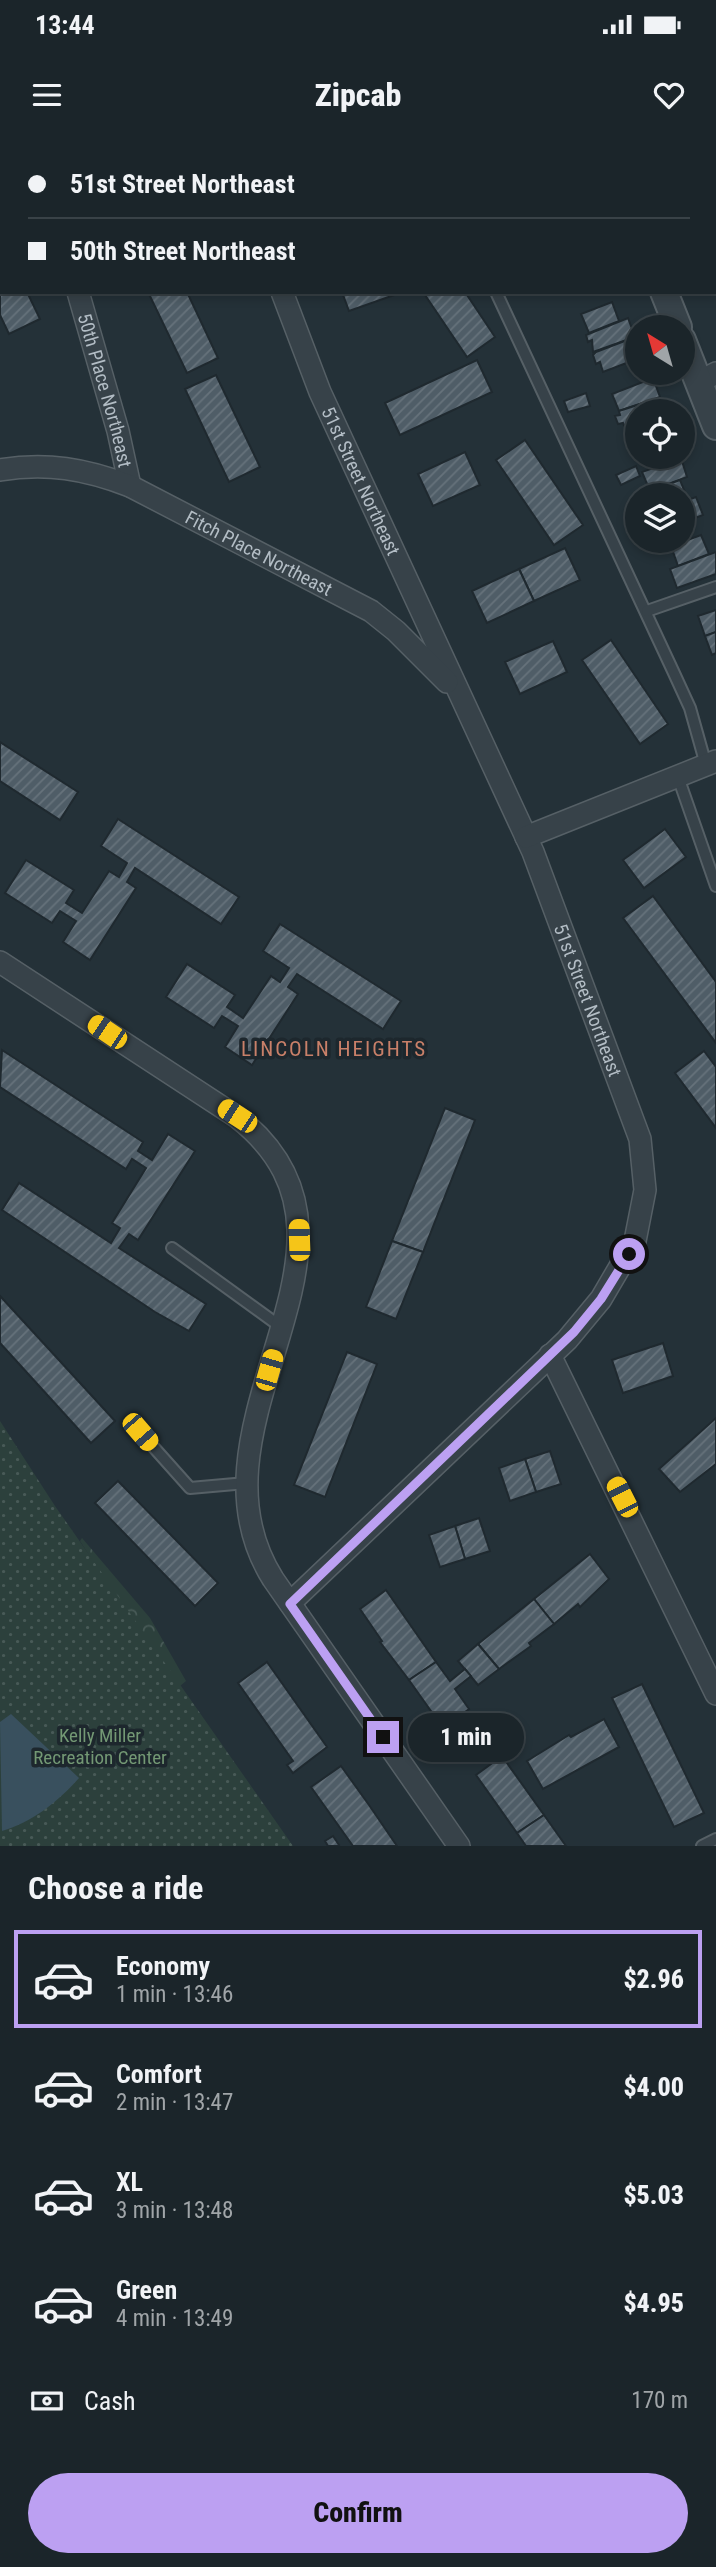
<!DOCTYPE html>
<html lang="en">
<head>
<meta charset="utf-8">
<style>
  :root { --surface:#1b252a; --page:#283136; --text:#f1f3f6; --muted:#a0a5a8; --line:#394247; --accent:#bca0f2 }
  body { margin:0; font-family:"Roboto Condensed",sans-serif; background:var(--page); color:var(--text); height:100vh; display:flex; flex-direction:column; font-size:26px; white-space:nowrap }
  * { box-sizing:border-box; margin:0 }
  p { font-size:23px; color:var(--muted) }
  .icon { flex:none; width:38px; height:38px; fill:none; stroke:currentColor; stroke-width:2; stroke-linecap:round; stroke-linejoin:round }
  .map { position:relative; height:1706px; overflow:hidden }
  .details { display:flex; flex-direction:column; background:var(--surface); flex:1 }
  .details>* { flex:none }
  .banner { position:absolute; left:0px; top:0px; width:718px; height:154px; box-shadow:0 4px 10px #0003,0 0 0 2px var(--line); display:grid; align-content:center; height:154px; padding:0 28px; background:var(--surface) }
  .needle { width:46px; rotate:323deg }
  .buttons { position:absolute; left:625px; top:175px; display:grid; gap:14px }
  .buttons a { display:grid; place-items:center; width:70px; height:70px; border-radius:50%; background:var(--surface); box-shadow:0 4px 10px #0003,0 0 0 2px var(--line); font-size:35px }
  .end { position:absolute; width:32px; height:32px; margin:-16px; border:9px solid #bca0f2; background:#111; box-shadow:0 0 0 4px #111 }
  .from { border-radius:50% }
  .bubble { position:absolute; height:49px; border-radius:24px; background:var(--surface); box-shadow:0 4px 10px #0003,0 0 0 2px var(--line); font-size:23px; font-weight:800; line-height:49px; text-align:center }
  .car { position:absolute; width:21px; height:42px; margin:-21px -10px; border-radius:9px; box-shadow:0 0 5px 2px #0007; background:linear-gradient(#f5c518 24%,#345 0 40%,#f5c518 0 76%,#345 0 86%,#f5c518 0) }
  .banner b { display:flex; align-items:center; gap:24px; height:66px; font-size:26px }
  .banner b+b { border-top:2px solid var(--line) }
  .banner i { width:18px; height:18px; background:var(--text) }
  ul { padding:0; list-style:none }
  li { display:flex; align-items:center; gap:21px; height:98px; margin:0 14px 10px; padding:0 14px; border:4px solid transparent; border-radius:0px }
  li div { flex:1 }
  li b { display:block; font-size:26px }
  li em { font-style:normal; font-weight:800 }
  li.selected { border-color:var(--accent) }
  li>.icon { width:63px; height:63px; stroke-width:1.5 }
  h2 { padding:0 28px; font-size:32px; line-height:84px }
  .pay { display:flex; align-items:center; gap:18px; height:77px; padding:0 28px; font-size:26px }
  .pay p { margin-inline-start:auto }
  .action { display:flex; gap:14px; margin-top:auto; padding:14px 28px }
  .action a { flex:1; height:80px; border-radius:42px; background:var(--accent); color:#111; font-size:28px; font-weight:800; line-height:80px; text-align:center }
  .status { display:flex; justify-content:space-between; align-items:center; height:49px; padding:0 35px; background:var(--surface); direction:ltr }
  .status svg { height:19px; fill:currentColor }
  header { display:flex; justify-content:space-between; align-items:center; height:91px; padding:0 28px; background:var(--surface); font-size:32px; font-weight:800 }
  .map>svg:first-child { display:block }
  .forest { fill:url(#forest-crowns) }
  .park { fill:url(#park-dots) }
  .water { fill:#39505e }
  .building { fill:url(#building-hatch); stroke:#1f292f; stroke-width:2 }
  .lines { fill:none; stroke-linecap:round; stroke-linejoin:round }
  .service-casing { stroke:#566066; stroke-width:14 }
  .minor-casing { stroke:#566066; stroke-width:24 }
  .tertiary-casing { stroke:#566066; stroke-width:30 }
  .service { stroke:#374249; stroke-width:10 }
  .minor { stroke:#374249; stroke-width:21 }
  .tertiary { stroke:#374249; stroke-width:26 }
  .route { stroke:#bca0f2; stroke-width:9 }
  .labels { text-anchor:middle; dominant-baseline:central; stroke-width:7; stroke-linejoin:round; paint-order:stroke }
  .street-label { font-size:19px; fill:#b3bdc5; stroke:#1d272d }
  .park-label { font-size:19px; fill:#739874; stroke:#1d272d }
  .neighbourhood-label { font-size:21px; letter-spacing:2px; fill:#c98069; stroke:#1d272d }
</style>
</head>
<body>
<div class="status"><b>13:44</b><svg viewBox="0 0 49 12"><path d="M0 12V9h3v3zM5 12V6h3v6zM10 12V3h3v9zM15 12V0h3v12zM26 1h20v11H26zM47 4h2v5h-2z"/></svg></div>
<header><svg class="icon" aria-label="menu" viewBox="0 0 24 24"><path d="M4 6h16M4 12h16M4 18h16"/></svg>Zipcab<svg class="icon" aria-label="heart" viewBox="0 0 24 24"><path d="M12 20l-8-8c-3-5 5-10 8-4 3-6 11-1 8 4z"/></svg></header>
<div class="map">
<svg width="716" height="1706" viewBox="0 0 716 1706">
  <defs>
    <pattern id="forest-crowns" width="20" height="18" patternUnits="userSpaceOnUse" patternTransform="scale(1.75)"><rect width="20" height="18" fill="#2c403c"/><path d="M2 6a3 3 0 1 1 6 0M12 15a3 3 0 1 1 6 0" fill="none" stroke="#485a57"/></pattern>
    <pattern id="park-dots" width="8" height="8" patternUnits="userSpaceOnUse" patternTransform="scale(1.75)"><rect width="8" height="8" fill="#2c403c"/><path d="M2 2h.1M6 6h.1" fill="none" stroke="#485a57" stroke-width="1.8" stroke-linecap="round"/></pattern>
    <pattern id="building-hatch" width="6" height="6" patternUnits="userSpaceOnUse" patternTransform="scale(1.75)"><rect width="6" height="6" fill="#4f5d67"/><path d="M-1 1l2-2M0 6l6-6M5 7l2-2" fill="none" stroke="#66727b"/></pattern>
  </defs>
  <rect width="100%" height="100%" fill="#243138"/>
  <path class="forest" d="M82,1398L150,1478L186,1541L180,1546L125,1471L80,1401Z"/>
  <path class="park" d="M0,1281L55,1366L293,1706H0Z"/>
  <path class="water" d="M11,1574L79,1638C59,1661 31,1683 2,1691L0,1582Z"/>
  <g class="building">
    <path d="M0,94L2,152H27L40,179L9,194L0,175Z"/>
    <path d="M148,152H187L218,218L187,233Z"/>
    <path d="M342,152H397V154L349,171Z"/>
    <path d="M423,152H465L495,197L467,217Z"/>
    <path d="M612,162L619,181L589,193L581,174Z"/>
    <path d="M628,178L635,197L593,212L592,200L588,202L586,195Z"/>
    <path d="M635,197L637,219L603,232L600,222L596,224L593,215L596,212Z"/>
    <path d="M477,220L492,252L400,295L385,263Z"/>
    <path d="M216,235L260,327L229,342L185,249Z"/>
    <path d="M653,238L660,257L619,271L612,254Z"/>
    <path d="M586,253L590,266L568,272L564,261Z"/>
    <path d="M659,258L664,271H637V288L627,292L623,283L618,284L615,276L620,275L619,271Z"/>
    <path d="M637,288V310L634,311L627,292Z"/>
    <path d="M525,300L583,385L554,405L496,320Z"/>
    <path d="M465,312L480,345L433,366L418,334Z"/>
    <path d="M681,318L687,337L650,351L642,332Z"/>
    <path d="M636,326L640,336L621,345L616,335Z"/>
    <path d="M680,340L688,360L682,362V355H651L650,351Z"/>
    <path d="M696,357L703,375L682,383V362Z"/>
    <path d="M701,395L709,414L678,426L671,406Z"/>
    <path d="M565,408L580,440L534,461L519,429Z"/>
    <path d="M716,412V434L677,448L670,429Z"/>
    <path d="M519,429L534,461L487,483L472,451Z"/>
    <path d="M716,470V492L705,496L698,476Z"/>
    <path d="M716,492V513L712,515L705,496Z"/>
    <path d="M611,500L668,584L640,604L582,520Z"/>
    <path d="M553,501L567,532L520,554L505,522Z"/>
    <path d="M0,602L78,652L60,680L0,641Z"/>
    <path d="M118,679L239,757L221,784L135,728L127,742L136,748L90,820L63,802L76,781L60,771L52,783L5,753L26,720L74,750L66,763L82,773L109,731L119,737L127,723L101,706Z"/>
    <path d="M665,689L686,717L644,748L623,720Z"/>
    <path d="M653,756L716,842V903L623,778Z"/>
    <path d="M280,784L401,861L383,889L297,834L288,847L298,854L252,925L225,907L238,886L222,876L214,888L166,857L187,824L235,855L227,867L243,878L271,836L280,842L289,828L263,811Z"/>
    <path d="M2,910L143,1002L138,1011L152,1020L168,994L195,1011L138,1100L129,1094L119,1108L206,1164L189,1191L155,1172L2,1070L19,1043L111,1103L120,1088L112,1083L146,1028L132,1019L126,1029L0,947Z"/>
    <path d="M704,911L716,927V988L675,933Z"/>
    <path d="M445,968L475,980L423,1112L392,1101Z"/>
    <path d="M392,1101L423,1112L396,1179L366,1167Z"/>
    <path d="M0,1156L115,1281L91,1303L0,1203Z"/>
    <path d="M663,1203L673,1236L623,1253L612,1220Z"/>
    <path d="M347,1212L377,1224L325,1357L294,1345Z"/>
    <path d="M716,1278V1324L680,1352L659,1329Z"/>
    <path d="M550,1311L561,1344L536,1352L525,1319Z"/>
    <path d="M525,1319L536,1352L510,1361L499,1328Z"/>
    <path d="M118,1341L218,1443L195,1466L95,1363Z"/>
    <path d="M479,1378L490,1411L465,1419L455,1386Z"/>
    <path d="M455,1386L465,1419L440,1427L429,1395Z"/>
    <path d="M590,1414L609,1439L580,1467L578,1464L554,1484L534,1459Z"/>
    <path d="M386,1450L436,1522L409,1540L380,1502L382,1501L360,1469Z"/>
    <path d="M534,1459L554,1484L529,1503L531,1506L499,1529L478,1504Z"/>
    <path d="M478,1504L499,1529L478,1545L458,1521Z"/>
    <path d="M267,1522L327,1607L293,1633L287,1625L293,1621L238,1543Z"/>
    <path d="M436,1522L450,1541L465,1529L471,1536L455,1549L469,1569L443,1588L409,1540Z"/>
    <path d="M642,1544L704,1673L674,1687L612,1558Z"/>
    <path d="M604,1579L619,1607L543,1649L527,1621L569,1595L571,1597Z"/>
    <path d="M502,1616L544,1675L517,1693L476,1635Z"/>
    <path d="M341,1626L369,1665L397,1706H353L311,1647Z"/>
    <path d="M544,1675L566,1706H526L517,1693Z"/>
    <path d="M333,1696L339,1705L338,1706H328L325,1701Z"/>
  </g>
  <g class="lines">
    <defs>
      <g id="service">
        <path d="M428,0L429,2"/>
        <path d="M496,152L673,531L690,568L706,625"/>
        <path d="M647,471L716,447"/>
        <path d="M678,637L716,746"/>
        <path d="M172,1108L281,1187"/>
        <path d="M140,1292L190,1348L246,1343"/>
        <path d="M702,1706L716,1699"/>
      </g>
      <g id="minor">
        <path d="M53,0V2"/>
        <path d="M244,0L245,2"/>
        <path d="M663,2L665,0"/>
        <path d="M0,36L2,37"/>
        <path id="s1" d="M78,152L118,291L130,346"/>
        <path id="s2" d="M282,152L320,252L533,712L640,999L645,1050L635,1101L601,1159L567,1200L290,1463"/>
        <path d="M699,242L716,233"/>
        <path id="s3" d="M0,330C46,322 86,329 130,346L371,471L396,491L447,542"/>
        <path d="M526,697L716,621"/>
        <path d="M0,822L237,977C400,1104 174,1282 273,1439L459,1706"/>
        <path d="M550,1215L716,1554"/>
      </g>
      <g id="tertiary">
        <path d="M605,0V2"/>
        <path d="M664,152L678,187"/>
        <path d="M682,200L716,286"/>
      </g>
    </defs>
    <use href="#service" class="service-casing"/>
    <use href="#minor" class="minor-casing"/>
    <use href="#tertiary" class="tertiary-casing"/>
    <use href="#service" class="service"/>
    <use href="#minor" class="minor"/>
    <use href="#tertiary" class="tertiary"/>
  </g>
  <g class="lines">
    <path class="route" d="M383,1597L290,1464L574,1192L601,1159L629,1114"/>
  </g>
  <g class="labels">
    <g class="street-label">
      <text stroke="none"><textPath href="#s1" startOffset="102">50th Place Northeast</textPath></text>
      <text stroke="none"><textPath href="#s2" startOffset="205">51st Street Northeast</textPath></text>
      <text stroke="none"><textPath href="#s3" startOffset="278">Fitch Place Northeast</textPath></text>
      <text stroke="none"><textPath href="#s2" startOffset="772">51st Street Northeast</textPath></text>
    </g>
    <g class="park-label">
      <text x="100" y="1595">Kelly Miller<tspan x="100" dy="22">Recreation Center</tspan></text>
    </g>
    <g class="neighbourhood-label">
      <text x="334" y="909">LINCOLN HEIGHTS</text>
    </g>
  </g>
</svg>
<div class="buttons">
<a><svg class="needle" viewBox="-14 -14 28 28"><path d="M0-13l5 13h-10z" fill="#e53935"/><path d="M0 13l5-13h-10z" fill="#a0a5a8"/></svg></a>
<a><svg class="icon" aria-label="locate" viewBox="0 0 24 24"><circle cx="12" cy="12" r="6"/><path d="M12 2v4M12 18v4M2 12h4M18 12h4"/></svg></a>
<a><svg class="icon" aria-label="layers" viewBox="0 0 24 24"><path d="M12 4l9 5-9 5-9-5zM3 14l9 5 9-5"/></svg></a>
</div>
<i class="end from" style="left:629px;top:1114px"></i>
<i class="end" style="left:383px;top:1597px"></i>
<div class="bubble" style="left:408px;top:1573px;width:116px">1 min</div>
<i class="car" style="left:107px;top:892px;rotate:304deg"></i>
<i class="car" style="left:237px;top:976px;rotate:303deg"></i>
<i class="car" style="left:299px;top:1100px;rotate:358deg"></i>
<i class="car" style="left:269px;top:1230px;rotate:16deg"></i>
<i class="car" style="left:140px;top:1292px;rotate:139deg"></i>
<i class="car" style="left:622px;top:1357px;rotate:333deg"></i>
<div class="banner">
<b><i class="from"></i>51st Street Northeast</b>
<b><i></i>50th Street Northeast</b>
</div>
</div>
<section class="details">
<h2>Choose a ride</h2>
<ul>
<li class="selected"><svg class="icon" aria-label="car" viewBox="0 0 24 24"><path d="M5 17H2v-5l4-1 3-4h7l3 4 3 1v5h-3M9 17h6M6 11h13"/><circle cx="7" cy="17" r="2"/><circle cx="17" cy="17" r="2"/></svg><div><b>Economy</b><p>1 min · 13:46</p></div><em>$2.96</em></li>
<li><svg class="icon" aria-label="car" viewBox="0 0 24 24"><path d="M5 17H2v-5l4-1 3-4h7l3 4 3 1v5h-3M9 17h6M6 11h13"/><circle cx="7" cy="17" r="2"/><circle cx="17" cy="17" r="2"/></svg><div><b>Comfort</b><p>2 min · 13:47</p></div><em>$4.00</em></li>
<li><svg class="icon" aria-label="car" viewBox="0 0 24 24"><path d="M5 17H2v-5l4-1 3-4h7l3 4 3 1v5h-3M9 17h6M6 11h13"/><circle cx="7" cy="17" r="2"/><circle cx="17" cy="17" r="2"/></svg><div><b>XL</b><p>3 min · 13:48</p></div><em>$5.03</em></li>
<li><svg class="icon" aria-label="car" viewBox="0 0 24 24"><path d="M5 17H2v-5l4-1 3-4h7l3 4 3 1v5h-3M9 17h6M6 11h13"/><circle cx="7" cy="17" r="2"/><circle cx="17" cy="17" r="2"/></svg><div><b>Green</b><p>4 min · 13:49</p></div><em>$4.95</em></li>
</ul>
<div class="pay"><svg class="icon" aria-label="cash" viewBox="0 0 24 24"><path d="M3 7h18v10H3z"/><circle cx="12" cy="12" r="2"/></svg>Cash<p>170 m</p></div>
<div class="action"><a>Confirm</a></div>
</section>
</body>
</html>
